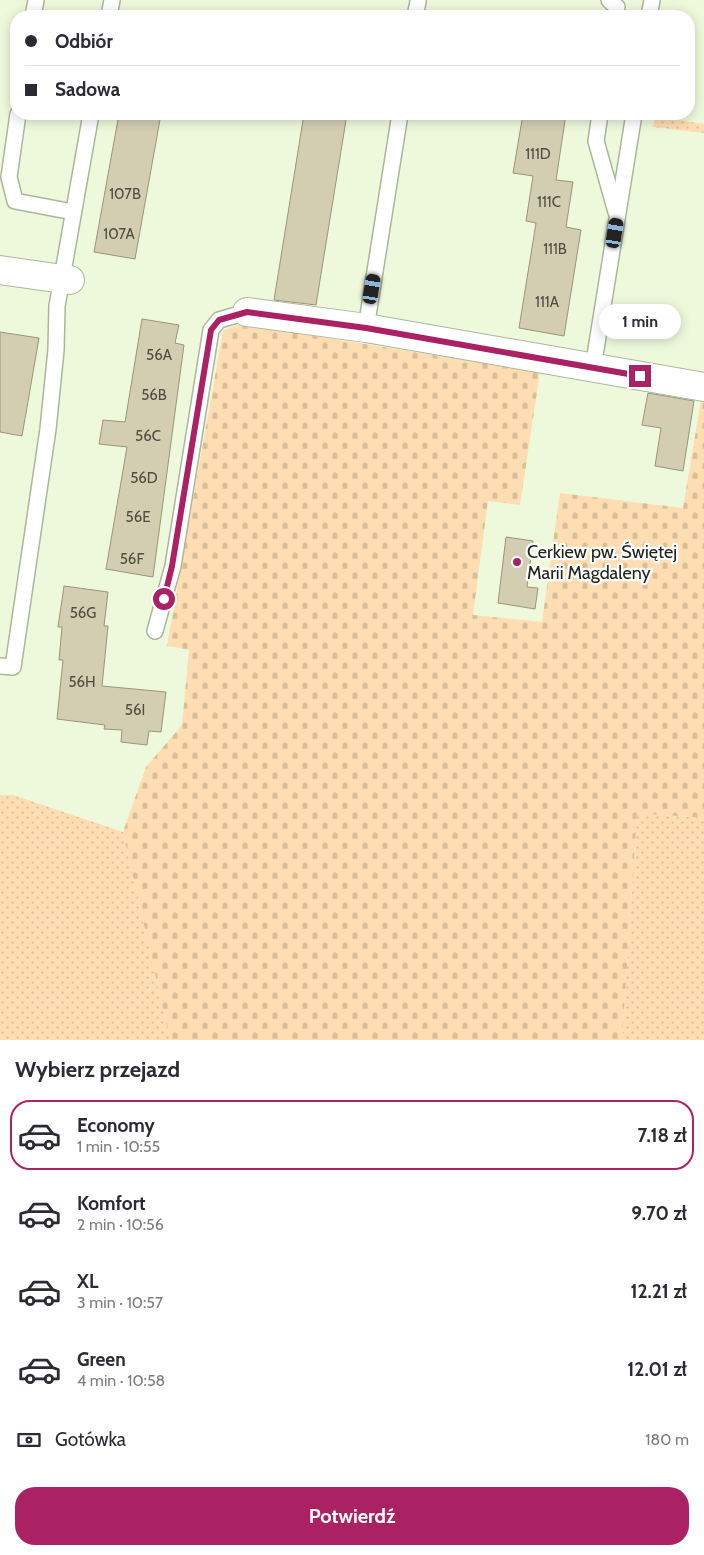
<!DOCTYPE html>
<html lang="pl">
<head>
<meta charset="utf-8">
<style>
  :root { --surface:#fff; --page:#f7f7f7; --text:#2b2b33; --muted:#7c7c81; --line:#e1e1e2; --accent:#aa2164 }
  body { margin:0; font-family:Cabin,sans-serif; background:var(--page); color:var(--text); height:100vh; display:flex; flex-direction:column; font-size:19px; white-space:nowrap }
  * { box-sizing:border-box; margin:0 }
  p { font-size:16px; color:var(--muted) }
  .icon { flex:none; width:28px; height:28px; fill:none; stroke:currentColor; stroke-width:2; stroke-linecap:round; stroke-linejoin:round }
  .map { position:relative; height:1040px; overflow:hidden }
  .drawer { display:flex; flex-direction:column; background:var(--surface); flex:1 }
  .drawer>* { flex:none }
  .guide { position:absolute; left:10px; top:10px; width:685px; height:110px; border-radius:20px; box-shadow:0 2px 12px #0003; display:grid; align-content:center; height:110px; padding:0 15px; background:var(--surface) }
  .end { position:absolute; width:22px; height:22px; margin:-11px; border:6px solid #aa2164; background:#fff; box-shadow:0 0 0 2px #fff }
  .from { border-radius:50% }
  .bubble { position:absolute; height:35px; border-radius:18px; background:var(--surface); box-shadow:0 2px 12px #0003; font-size:16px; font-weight:700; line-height:35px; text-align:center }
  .car { position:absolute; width:15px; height:30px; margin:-15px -8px; border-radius:6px; box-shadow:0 0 4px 1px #0007; background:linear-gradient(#222 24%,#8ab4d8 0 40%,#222 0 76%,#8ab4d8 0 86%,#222 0) }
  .guide b { display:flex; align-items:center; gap:18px; height:48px; font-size:19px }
  .guide b+b { border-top:1px solid var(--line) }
  .guide i { width:12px; height:12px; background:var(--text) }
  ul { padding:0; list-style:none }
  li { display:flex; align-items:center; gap:15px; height:70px; margin:0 10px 8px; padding:0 5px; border:2px solid transparent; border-radius:20px }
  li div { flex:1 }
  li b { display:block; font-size:19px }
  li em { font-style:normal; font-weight:700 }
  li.active { border-color:var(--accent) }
  li>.icon { width:45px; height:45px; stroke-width:1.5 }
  h2 { padding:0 15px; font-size:22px; line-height:60px }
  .pay { display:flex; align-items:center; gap:12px; height:55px; padding:0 15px; font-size:19px }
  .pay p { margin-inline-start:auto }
  .button { display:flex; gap:10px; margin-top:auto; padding:10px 15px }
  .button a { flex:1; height:58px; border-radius:20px; background:var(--accent); color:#fff; font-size:20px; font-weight:700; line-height:58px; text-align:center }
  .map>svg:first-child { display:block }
  .grass { fill:url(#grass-dots) }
  .cemetery { fill:url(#cemetery-stones) }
  .building { fill:#d3ceb2; stroke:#999579 }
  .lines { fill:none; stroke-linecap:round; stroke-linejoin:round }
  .lane-casing { stroke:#acb69b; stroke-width:18 }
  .street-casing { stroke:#acb69b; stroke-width:30 }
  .lane { stroke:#fff; stroke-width:15 }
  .street { stroke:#fff; stroke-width:28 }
  .route { stroke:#aa2164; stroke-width:6 }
  .poi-dot { fill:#aa2164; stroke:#fff; stroke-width:2 }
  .labels { text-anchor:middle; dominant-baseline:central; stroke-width:4.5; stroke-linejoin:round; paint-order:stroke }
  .number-label { font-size:15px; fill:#4d4e40 }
  .poi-label { font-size:18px; fill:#20241a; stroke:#fff; text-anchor:start }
</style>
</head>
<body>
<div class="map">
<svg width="704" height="1040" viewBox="0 0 704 1040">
  <defs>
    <pattern id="grass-dots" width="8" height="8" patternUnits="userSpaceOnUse" patternTransform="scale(1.25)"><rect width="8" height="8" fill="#feddb2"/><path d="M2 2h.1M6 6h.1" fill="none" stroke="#d9be98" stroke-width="1.8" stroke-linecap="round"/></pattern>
    <pattern id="cemetery-stones" width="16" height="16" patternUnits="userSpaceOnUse" patternTransform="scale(1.25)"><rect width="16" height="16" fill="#feddb2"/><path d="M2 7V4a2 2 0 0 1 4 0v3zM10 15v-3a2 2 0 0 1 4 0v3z" fill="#d9be98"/></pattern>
  </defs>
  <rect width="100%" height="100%" fill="#eef9dc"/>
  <g class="grass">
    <path d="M655,116L704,124V133L653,127Z"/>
    <path d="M0,795H13L123,832L170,1040H0Z"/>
    <path d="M637,813L704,818V1040H622Z"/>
  </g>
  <path class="cemetery" d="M240,324L540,372L520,505L488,501L473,615L542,622L560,493L683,508L701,400L704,401V818L637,813L622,1040H170L123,832L146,767L182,725L189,650L167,646L223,331Z"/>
  <g class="building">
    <path d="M119,114H161L135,259L94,252Z"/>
    <path d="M304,114H347L316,305L274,300Z"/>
    <path d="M523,114H566L556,180L573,182L566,227L581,230L564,336L519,328L536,223L526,221L533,176L513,173Z"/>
    <path d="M142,319L179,325L175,343L184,345L153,577L106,569L127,447L99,444L103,420L125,422Z"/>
    <path d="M0,332L39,338L22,436L0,432Z"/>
    <path d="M648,393L694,401L683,471L655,466L661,428L642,425Z"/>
    <path d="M506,537L533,541L527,587L538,588L535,609L498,603Z"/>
    <path d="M64,586L108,592L104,626H108L102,686L166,692L161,732L149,731L147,745L121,742L122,730L104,729L105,725L57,719L63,660H59L62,627H58Z"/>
  </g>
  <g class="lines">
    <defs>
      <g id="lane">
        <path d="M609,0L617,7L615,16"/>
        <path d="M33,16L36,0"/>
        <path d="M109,16L112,0"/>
        <path d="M415,16L418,2"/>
        <path d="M649,16L652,0"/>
        <path d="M18,114L9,177L15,201L73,212"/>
        <path d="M600,114L596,141L616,212"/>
        <path d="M366,328L400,114"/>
        <path d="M593,368L634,114"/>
        <path d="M155,631L173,566L211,330L219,320L247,312"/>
        <path d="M0,666L13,667L48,429L56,350L57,306L91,114"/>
      </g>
      <g id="street">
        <path d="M0,270L70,280"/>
        <path d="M247,312L366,328L704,387"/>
      </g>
    </defs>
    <use href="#lane" class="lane-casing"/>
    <use href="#street" class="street-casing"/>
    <use href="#lane" class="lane"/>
    <use href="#street" class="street"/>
  </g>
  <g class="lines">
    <path class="route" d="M164,599L172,566L211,330L219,320L247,312L366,328L640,376"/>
  </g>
  <circle class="poi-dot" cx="517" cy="562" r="5"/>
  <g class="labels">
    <g class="number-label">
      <text x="538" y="154">111D</text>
      <text x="125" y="194">107B</text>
      <text x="549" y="202">111C</text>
      <text x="119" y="234">107A</text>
      <text x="555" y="249">111B</text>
      <text x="547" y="302">111A</text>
      <text x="159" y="355">56A</text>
      <text x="154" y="395">56B</text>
      <text x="148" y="436">56C</text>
      <text x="144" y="478">56D</text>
      <text x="138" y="517">56E</text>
      <text x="132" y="559">56F</text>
      <text x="83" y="613">56G</text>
      <text x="82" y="682">56H</text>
      <text x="135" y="710">56I</text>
    </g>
    <g class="poi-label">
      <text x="527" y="552">Cerkiew pw. Świętej<tspan x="527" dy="21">Marii Magdaleny</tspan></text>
    </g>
  </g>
</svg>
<i class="end from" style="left:164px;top:599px"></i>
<i class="end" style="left:640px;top:376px"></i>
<div class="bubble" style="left:599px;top:304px;width:82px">1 min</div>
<i class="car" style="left:615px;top:233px;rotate:9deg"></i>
<i class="car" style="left:372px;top:289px;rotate:9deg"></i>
<div class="guide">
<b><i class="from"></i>Odbiór</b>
<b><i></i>Sadowa</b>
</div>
</div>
<section class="drawer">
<h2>Wybierz przejazd</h2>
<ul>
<li class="active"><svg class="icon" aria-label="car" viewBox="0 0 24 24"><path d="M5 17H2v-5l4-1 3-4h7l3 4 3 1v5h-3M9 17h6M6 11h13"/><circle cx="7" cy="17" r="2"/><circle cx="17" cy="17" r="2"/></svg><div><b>Economy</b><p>1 min · 10:55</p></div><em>7.18 zł</em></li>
<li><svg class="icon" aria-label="car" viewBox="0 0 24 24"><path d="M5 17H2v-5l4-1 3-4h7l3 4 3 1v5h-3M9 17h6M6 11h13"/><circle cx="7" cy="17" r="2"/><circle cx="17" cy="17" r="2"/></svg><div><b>Komfort</b><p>2 min · 10:56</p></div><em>9.70 zł</em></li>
<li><svg class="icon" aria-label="car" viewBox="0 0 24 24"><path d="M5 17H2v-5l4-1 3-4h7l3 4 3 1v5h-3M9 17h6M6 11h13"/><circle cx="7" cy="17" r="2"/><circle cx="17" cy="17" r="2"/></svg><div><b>XL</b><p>3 min · 10:57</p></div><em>12.21 zł</em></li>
<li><svg class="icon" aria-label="car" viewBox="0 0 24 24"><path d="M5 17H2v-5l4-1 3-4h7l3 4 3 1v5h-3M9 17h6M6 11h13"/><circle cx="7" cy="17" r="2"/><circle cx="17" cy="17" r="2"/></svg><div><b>Green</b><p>4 min · 10:58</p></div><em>12.01 zł</em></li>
</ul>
<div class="pay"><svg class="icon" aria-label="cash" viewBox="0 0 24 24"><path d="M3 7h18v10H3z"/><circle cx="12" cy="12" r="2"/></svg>Gotówka<p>180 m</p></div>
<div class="button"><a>Potwierdź</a></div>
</section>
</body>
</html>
